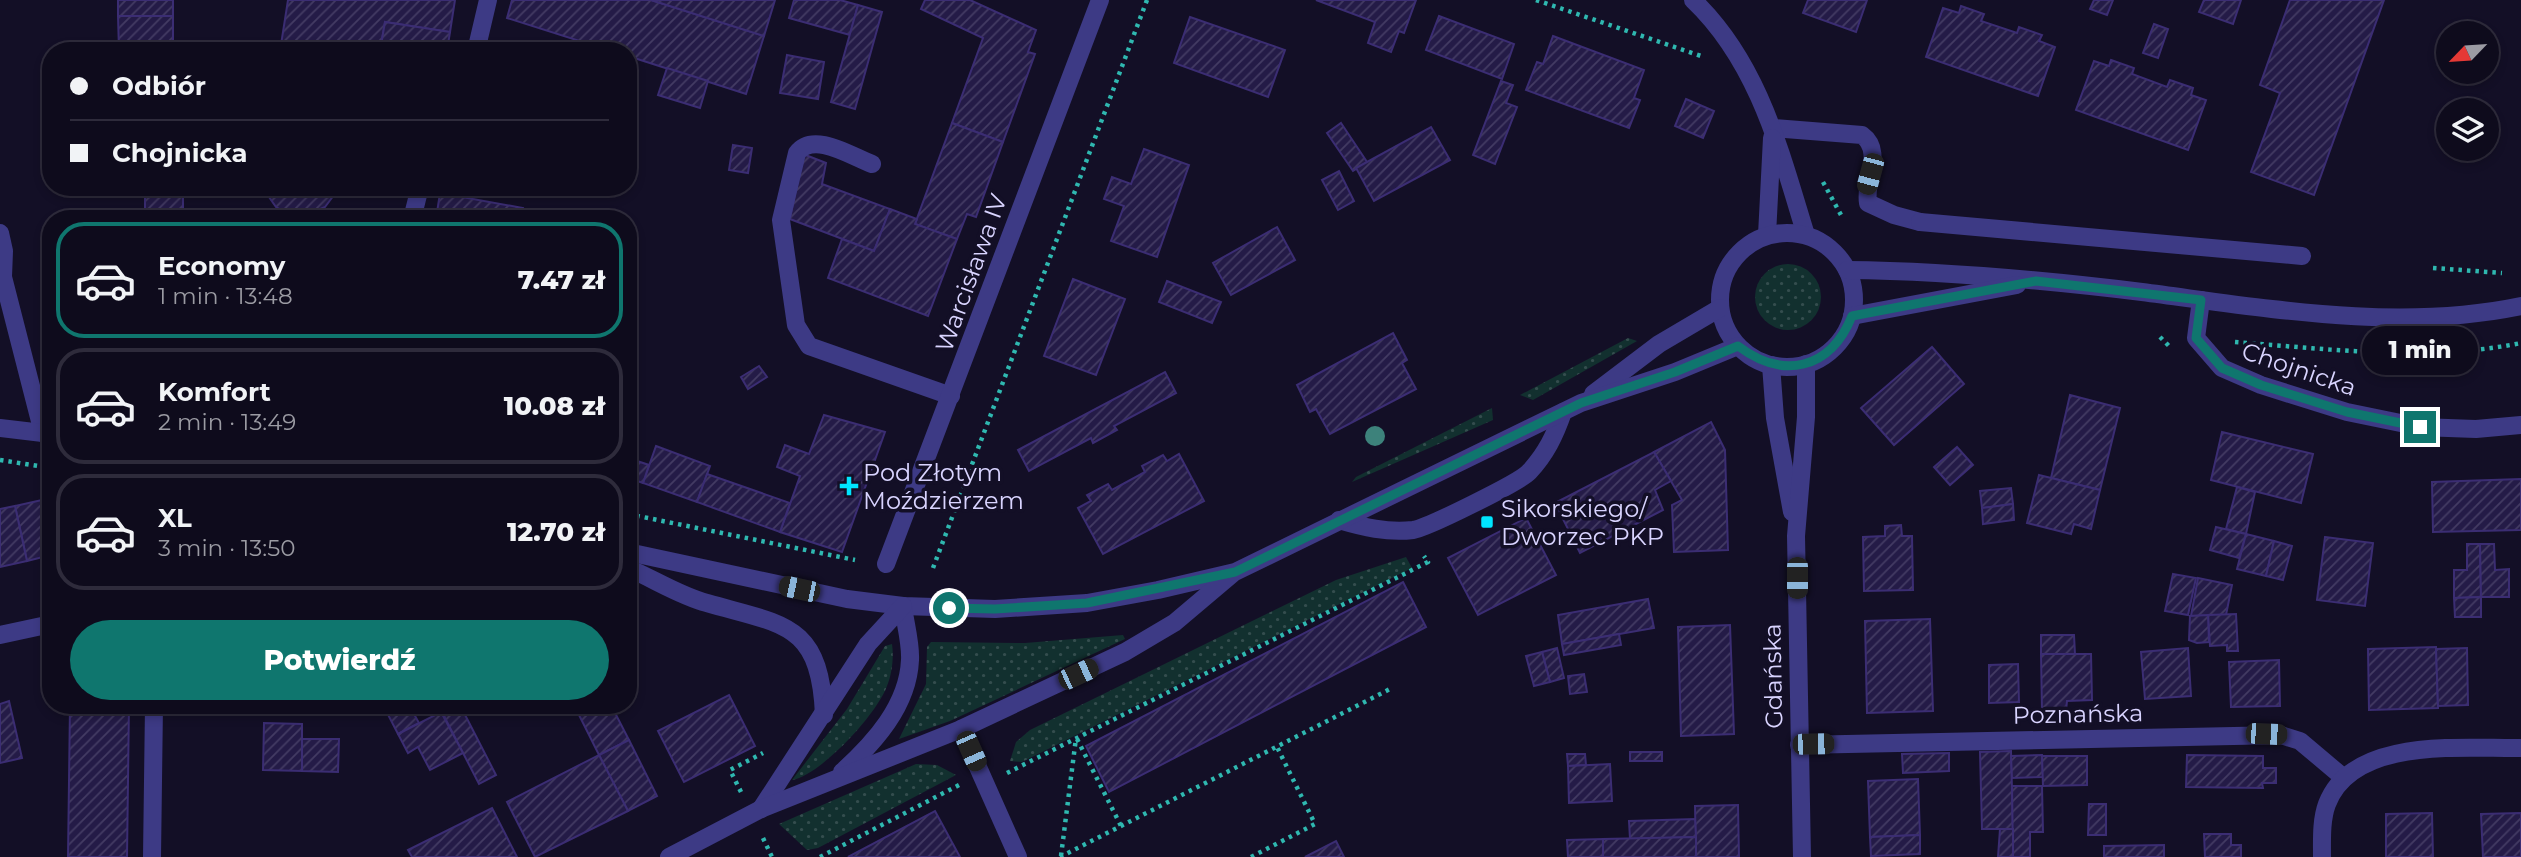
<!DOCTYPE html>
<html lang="pl">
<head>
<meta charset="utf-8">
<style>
  :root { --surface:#0e0b1c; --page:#171425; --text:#f1f3f6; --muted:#9b9ba3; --line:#2e2b3b; --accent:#0f766e }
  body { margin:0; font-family:Montserrat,sans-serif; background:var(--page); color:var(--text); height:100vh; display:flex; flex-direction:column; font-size:26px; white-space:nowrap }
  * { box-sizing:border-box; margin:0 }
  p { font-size:23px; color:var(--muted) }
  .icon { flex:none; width:38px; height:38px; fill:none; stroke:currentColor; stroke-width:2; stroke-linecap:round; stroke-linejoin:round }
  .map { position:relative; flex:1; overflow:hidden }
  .drawer { position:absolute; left:42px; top:210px; width:595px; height:504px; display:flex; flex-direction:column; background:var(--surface); border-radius:28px; box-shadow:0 4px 10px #0003,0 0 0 2px var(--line) }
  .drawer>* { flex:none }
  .top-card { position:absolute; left:42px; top:42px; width:595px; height:154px; border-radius:28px; box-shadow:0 4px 10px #0003,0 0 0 2px var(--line); display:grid; align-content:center; height:154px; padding:0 28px; background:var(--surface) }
  .needle { width:46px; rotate:245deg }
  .controls { position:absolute; left:2436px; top:21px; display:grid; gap:14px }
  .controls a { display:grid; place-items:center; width:63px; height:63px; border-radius:50%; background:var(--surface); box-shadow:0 4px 10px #0003,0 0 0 2px var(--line); font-size:35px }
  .end { position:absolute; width:32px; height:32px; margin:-16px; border:9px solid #0f766e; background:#fff; box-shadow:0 0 0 4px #fff }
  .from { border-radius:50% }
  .bubble { position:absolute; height:49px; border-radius:24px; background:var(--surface); box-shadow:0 4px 10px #0003,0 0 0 2px var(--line); font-size:23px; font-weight:800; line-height:49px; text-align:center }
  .car { position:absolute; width:21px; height:42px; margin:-21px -10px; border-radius:9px; box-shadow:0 0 5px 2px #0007; background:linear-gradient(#222 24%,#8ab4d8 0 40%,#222 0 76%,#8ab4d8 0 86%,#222 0) }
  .top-card b { display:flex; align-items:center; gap:24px; height:66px; font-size:26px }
  .top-card b+b { border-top:2px solid var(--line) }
  .top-card i { width:18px; height:18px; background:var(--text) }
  ul { padding:12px 0 0; list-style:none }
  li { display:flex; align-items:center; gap:21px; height:116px; margin:0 14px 10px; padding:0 14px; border:4px solid var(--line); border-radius:28px }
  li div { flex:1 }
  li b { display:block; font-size:26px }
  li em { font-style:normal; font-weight:800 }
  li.current { border-color:var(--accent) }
  li>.icon { width:63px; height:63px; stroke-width:1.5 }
  .cta { display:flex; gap:14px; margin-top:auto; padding:14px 28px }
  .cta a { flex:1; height:80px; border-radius:42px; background:var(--accent); color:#fff; font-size:28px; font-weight:800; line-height:80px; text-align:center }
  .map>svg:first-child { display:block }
  .green { fill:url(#green-dots) }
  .building { fill:url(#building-hatch); stroke:#3b2d73; stroke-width:2 }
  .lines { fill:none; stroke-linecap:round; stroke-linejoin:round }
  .path { stroke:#2fb8b0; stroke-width:4.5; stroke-dasharray:3.5 5; stroke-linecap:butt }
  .service { stroke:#3d3a85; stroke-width:18 }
  .minor { stroke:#3d3a85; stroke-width:18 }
  .tertiary { stroke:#3d3a85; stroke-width:18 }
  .tree { fill:#3d827b }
  .route { stroke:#0f766e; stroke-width:9 }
  .poi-dot { fill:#00e5ff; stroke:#130f26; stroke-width:2.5 }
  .labels { text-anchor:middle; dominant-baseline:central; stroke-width:7; stroke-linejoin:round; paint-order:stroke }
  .street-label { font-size:24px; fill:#d9d4ff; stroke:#130f26 }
  .poi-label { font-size:24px; fill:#d9d4ff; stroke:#130f26; text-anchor:start }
</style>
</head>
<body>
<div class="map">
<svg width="2521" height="857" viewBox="0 0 2521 857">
  <defs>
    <pattern id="green-dots" width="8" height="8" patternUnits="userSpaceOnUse" patternTransform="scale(1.75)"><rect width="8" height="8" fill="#12302f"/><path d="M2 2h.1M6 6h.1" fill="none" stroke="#344d4e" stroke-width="1.8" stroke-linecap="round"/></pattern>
    <pattern id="building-hatch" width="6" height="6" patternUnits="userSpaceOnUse" patternTransform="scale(1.75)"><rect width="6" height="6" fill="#241b47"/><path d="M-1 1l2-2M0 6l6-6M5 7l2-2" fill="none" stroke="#433b63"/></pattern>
  </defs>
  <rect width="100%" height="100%" fill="#130f26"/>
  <g class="green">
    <circle cx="1788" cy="297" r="33"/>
    <path d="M1628,338L1637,341L1533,400L1520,395Z"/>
    <path d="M1492,408L1493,420L1352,482L1356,477Z"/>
    <path d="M1406,557L1412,568L1022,762L1010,761L1016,742L1030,730L1336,580Z"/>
    <path d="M1123,635L1125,639L950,721L899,739L926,684L927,647L931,642L1025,643Z"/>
    <path d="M892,644C894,657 892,674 887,686C877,714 821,775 792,780L847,709L885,646Z"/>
    <path d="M916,764L937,765L956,775L818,848L807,850L779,824Z"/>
  </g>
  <g class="building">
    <rect x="118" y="0" width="55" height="16"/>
    <path d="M288,0H455L450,32L385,22L380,51H280Z"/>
    <path d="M512,0H651L764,36L746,94L628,56V51H611L507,18Z"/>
    <path d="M651,0H775L764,36Z"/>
    <path d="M794,0H840L858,5L850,35L789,18Z"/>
    <path d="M925,0H970L1036,30L1028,52L1035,54L1003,142L952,123L983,38L921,9Z"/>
    <path d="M1316,0H1416L1404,33L1399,31L1391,52L1368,43L1375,22Z"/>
    <path d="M1808,0H1867L1856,32L1803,13Z"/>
    <path d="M2094,0H2113L2107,15L2090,9Z"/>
    <path d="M2204,0H2241L2233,24L2199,12Z"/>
    <path d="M2290,0H2384L2314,195L2251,172L2280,93L2260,85Z"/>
    <path d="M858,5L882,12L855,109L831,102Z"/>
    <path d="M1961,6L1984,14L1981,21L2017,33L2019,27L2042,35L2039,41L2055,47L2038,96L1926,57L1943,8L1959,13Z"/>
    <path d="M118,16H173V51H119Z"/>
    <path d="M1439,16L1514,44L1502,79L1426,50Z"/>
    <path d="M1190,17L1285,50L1268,97L1174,63Z"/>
    <path d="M385,22L450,32L447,51H380Z"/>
    <path d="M2154,24L2168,29L2158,58L2143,53Z"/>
    <path d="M1553,36L1644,70L1634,98L1640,100L1629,128L1526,90L1537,62L1543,64Z"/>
    <path d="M787,55L824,62L818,99L780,93Z"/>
    <path d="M2111,60L2134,68L2132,74L2167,87L2170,80L2193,88L2191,95L2206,100L2188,150L2076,110L2094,61L2109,66Z"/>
    <path d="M667,68L708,81L700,108L658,95Z"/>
    <path d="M1501,81L1513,85L1506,103L1517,107L1495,164L1473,155Z"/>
    <path d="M1686,99L1714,111L1703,138L1675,126Z"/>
    <path d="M952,123L1003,142L976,217L967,214L957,239L915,224Z"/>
    <path d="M1341,123L1367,162L1353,171L1327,133Z"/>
    <path d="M1431,127L1450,160L1374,201L1356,168Z"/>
    <path d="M733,145L752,148L748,173L729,170Z"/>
    <path d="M1144,149L1189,165L1157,257L1111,241L1124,206L1104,199L1112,177L1131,184Z"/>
    <path d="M803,154L826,163L822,184L890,209L874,251L790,219Z"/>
    <path d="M1339,171L1354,201L1338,210L1322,180Z"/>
    <rect x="145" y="187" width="38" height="23"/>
    <path d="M262,187H340L325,207L306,215L285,212L276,207Z"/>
    <path d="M440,193L523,208L521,219H436Z"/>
    <path d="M890,209L917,219L915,224L957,239L928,316L828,278L842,239L874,251Z"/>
    <rect x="146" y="210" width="33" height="9"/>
    <path d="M1277,227L1295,260L1231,295L1213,263Z"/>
    <path d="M1073,279L1125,299L1096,375L1044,356Z"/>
    <path d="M1167,281L1221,302L1212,323L1159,302Z"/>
    <path d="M1393,333L1407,360L1402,363L1416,389L1330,434L1316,409L1310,412L1297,385Z"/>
    <path d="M1932,347L1964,384L1894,445L1861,408Z"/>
    <path d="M759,366L767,377L748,389L741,377Z"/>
    <path d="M1165,372L1176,393L1114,426L1117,430L1093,443L1091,438L1029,471L1018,450Z"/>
    <path d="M2070,395L2120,408L2100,490L2051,478Z"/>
    <path d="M824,415L885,432L842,552L780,532L800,476L777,467L785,445L809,454Z"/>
    <path d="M1711,422L1725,450L1728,550L1674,552L1672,505L1682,500L1654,452Z"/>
    <path d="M2222,432L2313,454L2301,503L2211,480Z"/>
    <path d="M656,446L710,466L697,502L643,483Z"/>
    <path d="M1957,447L1973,465L1950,485L1934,467Z"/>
    <path d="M1654,452L1671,481L1655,490L1663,510L1580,553L1555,503Z"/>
    <path d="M1179,454L1204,501L1103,554L1078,508L1091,501L1087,495L1108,484L1112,490L1145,472L1142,466L1163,455L1167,461Z"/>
    <path d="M628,458L649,465L643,483L628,478Z"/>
    <path d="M707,474L790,503L780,532L697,502Z"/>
    <path d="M2039,475L2100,490L2091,529L2074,524L2071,534L2027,523Z"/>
    <path d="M2521,479V530L2433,532L2432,482Z"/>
    <path d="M2237,487L2255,492L2246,534L2226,529Z"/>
    <path d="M2011,488L2013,504L1982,508L1980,491Z"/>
    <path d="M51,498V555L27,561L15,506Z"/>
    <path d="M2013,504L2014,520L1983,524L1982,508Z"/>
    <path d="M15,506L27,561L0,567V509Z"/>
    <path d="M1526,518L1556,575L1478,615L1448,558Z"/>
    <path d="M1901,525L1902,536H1912L1913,590L1864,591L1863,537L1885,536V526Z"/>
    <path d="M2216,527L2246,534L2239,558L2210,550Z"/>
    <path d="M2246,534L2274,541L2266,576L2237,569Z"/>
    <path d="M2325,537L2373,543L2365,606L2317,600Z"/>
    <path d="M2274,541L2292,546L2283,580L2266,576Z"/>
    <path d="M2467,544H2480L2481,597L2454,598V570H2467Z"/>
    <path d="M2480,544H2494L2495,570L2509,569V597H2481Z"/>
    <path d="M2173,574L2196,578L2188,615L2165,611Z"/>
    <path d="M2198,578L2232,585L2226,615L2191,616Z"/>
    <path d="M1403,582L1426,627L1109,792L1086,746Z"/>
    <path d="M2481,597V617H2455L2454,598Z"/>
    <path d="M1648,599L1654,628L1562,644L1558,615Z"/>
    <path d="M2236,614L2238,651H2227V645L2210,646L2208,615Z"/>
    <path d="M2208,615L2209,642L2197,643L2189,640L2190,616Z"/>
    <path d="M1930,619L1933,711L1867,713L1865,621Z"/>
    <path d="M1730,625L1734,734L1681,736L1678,627Z"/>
    <path d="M1619,634L1621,645L1564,655L1562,644Z"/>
    <path d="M2041,635H2074L2075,654H2041Z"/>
    <path d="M2436,647L2438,708L2369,710L2368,649Z"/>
    <path d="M1557,648L1564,678L1550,682L1542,652Z"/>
    <path d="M2188,648L2191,696L2145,699L2141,652Z"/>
    <path d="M2467,648L2468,705L2438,706L2436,649Z"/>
    <path d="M1542,652L1550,682L1534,686L1526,656Z"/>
    <path d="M2041,654H2091L2092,700L2067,701L2066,711H2042Z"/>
    <path d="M2279,660L2280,706L2231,707L2229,662Z"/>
    <path d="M2018,664L2019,702L1989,703V665Z"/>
    <path d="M1584,674L1587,692L1570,694L1568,676Z"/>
    <path d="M729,695L755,746L684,782L658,731Z"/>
    <path d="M9,701L22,758L0,763V704Z"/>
    <path d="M70,705H129L127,857H68Z"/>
    <path d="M383,705H409L419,723L398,734Z"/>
    <path d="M438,705H464L444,716Z"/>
    <path d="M574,705H611L629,740L599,755Z"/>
    <path d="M461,707L496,775L479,784L444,716Z"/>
    <path d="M441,712L463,753L430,770L418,747L408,753L398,734Z"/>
    <path d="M264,723L302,724V771L263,770Z"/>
    <path d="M302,739H339L338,772L302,771Z"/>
    <path d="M629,740L657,796L628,811L599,755Z"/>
    <path d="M2011,751L2013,829H1982L1980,752Z"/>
    <rect x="1630" y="752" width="32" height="9"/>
    <path d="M1949,753V771L1903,773L1902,754Z"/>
    <path d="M1567,754H1585L1586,765L1568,766Z"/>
    <path d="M599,755L628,811L535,857L507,802Z"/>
    <path d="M2042,755L2043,777L2012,778L2011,756Z"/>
    <path d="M2187,755L2263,756V768H2276V783H2262L2263,788L2186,787Z"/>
    <path d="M2042,756H2087V785L2043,786Z"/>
    <path d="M1610,764L1612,801L1569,803L1568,766Z"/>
    <path d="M1918,779L1920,835L1870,837L1868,781Z"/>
    <path d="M2012,786H2042L2043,832H2030V857H2013Z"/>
    <path d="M2089,804H2106V835H2088Z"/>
    <path d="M1738,805L1739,857H1696L1695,806Z"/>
    <path d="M492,808L517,857H412L408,850Z"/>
    <path d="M935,811L960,857H848Z"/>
    <path d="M2432,813L2433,857H2386V814Z"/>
    <path d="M2521,813V857H2483L2481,814Z"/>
    <path d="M1695,819L1696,837L1630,839L1629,821Z"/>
    <path d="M2000,829H2013V857H1998Z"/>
    <path d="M2204,834H2231V845H2241V857H2205Z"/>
    <path d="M1920,835V854L1871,856L1870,837Z"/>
    <path d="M1696,837V857H1603V839Z"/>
    <path d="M1603,839V857H1568L1567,840Z"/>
    <path d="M1336,841L1344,857H1305Z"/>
    <path d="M2164,845V857H2104V846Z"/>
  </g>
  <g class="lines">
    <g class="path">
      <path d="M1536,0L1704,57"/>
      <path d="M1823,182L1841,215"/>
      <path d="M2433,268L2502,273"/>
      <path d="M2160,337L2169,346"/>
      <path d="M2235,342C2329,349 2428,362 2521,343"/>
      <path d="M0,460L51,468"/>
      <path d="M628,514L855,560"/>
      <path d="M933,568L1147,0"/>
      <path d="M1077,739L1121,826"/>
      <path d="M1007,773L1428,562L1424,556"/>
      <path d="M741,792L730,770L763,753"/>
      <path d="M763,838L772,857"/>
      <path d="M1061,856L1076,738"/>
      <path d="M820,857L959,785"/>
      <path d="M1060,857L1390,689"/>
      <path d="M1251,857L1315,824L1277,747"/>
    </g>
    <g class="service">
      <path d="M476,51L488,0"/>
      <path d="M1773,128L1862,135C1884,151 1864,180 1868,203L1894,215L1920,222"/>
      <path d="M872,164C851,156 813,131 797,153L781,220L796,325L809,346L951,396"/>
      <path d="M412,219L420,187"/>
      <path d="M0,233L4,251L3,277L43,433"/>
      <path d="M1339,520C1363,527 1387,533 1413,530C1427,528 1520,482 1529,472C1546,454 1555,435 1563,412"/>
    </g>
    <g class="minor">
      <path d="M1693,0C1759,63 1780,151 1806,235"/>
      <path d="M1920,222L2302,256"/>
      <path d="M1767,235L1772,138"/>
      <path d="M2201,300L2196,338L2222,368L2261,385L2347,412L2420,427L2476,429L2521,425"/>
      <path d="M886,564L1100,0"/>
      <path d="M0,635L51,624"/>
      <path d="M961,729L1018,857"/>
      <path d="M1799,745L2281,735L2300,741L2344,778"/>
      <path d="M152,857L154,705"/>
      <path d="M2322,857C2322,840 2321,820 2327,804C2353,736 2463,749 2521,748"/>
    </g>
    <g class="tertiary">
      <circle cx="1787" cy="300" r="67"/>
      <path d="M1847,270C1946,271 2044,280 2142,292C2266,308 2397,332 2521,306"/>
      <path d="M1852,316L2017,285"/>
      <path d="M1771,365L1775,418L1792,512"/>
      <path d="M1593,394L1659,344L1720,308"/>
      <path d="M0,428L51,434"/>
      <path d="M628,552L847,599L903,606L995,609L1087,603L1158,590L1235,572L1581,403L1675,372L1738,346"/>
      <path d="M628,568C654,579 680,596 707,603C783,625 820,622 824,715"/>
      <path d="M842,772C874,743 908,706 910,660C911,643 905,623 903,606"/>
      <path d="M761,809L868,644L903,606"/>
      <path d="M669,857L761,809L961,729L1125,652L1174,623L1232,574"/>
      <path d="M1802,857L1796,536L1806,417V364"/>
    </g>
  </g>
  <circle class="tree" cx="1375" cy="436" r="10"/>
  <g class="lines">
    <path class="route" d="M949,608L995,609L1087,603L1235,572L1581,403L1675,372L1738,346C1783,380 1830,370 1852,316L2036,281L2201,300L2196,338L2222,368L2261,385L2347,412L2420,427"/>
  </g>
  <g class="poi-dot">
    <path d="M845.5 475.5h7v7h7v7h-7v7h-7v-7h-7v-7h7z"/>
    <rect x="1480" y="515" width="14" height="14" rx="3.5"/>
  </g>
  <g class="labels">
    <g class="street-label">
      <text transform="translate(971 273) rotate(-70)">Warcisława IV</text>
      <text transform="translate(2299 369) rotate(19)">Chojnicka</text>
      <text transform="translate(1773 676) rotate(-91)">Gdańska</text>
      <text transform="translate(2078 714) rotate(-1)">Poznańska</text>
    </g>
    <g class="poi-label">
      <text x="863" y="472">Pod Złotym<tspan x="863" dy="28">Moździerzem</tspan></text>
      <text x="1501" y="508">Sikorskiego/<tspan x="1501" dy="28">Dworzec PKP</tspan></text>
    </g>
  </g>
</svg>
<div class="controls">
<a><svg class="needle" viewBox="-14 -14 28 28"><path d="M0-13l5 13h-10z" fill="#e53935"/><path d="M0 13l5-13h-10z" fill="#9b9ba3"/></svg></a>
<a><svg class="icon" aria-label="layers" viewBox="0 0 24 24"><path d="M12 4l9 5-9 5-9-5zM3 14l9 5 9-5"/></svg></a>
</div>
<i class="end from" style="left:949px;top:608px"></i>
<i class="end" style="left:2420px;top:427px"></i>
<div class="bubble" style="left:2362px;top:326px;width:116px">1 min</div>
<i class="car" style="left:1870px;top:174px;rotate:195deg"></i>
<i class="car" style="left:1797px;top:578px;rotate:180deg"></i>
<i class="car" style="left:799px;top:589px;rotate:282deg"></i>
<i class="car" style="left:1078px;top:674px;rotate:65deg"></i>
<i class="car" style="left:2266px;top:734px;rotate:92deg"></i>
<i class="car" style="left:1813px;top:744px;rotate:89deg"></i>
<i class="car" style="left:971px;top:751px;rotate:156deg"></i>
<div class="top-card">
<b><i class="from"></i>Odbiór</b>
<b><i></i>Chojnicka</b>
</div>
<section class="drawer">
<ul>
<li class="current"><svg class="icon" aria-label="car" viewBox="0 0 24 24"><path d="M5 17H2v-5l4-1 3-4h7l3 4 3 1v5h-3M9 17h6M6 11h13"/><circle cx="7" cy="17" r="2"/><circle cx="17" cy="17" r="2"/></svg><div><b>Economy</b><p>1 min · 13:48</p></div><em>7.47 zł</em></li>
<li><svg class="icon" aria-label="car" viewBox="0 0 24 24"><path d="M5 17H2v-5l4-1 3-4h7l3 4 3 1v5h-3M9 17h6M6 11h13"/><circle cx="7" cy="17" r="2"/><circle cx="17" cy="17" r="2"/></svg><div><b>Komfort</b><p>2 min · 13:49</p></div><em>10.08 zł</em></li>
<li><svg class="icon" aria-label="car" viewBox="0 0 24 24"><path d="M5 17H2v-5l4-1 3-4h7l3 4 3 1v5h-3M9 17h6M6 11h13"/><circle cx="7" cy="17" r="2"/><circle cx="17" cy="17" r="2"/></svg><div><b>XL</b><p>3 min · 13:50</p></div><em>12.70 zł</em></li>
</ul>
<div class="cta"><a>Potwierdź</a></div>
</section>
</div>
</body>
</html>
